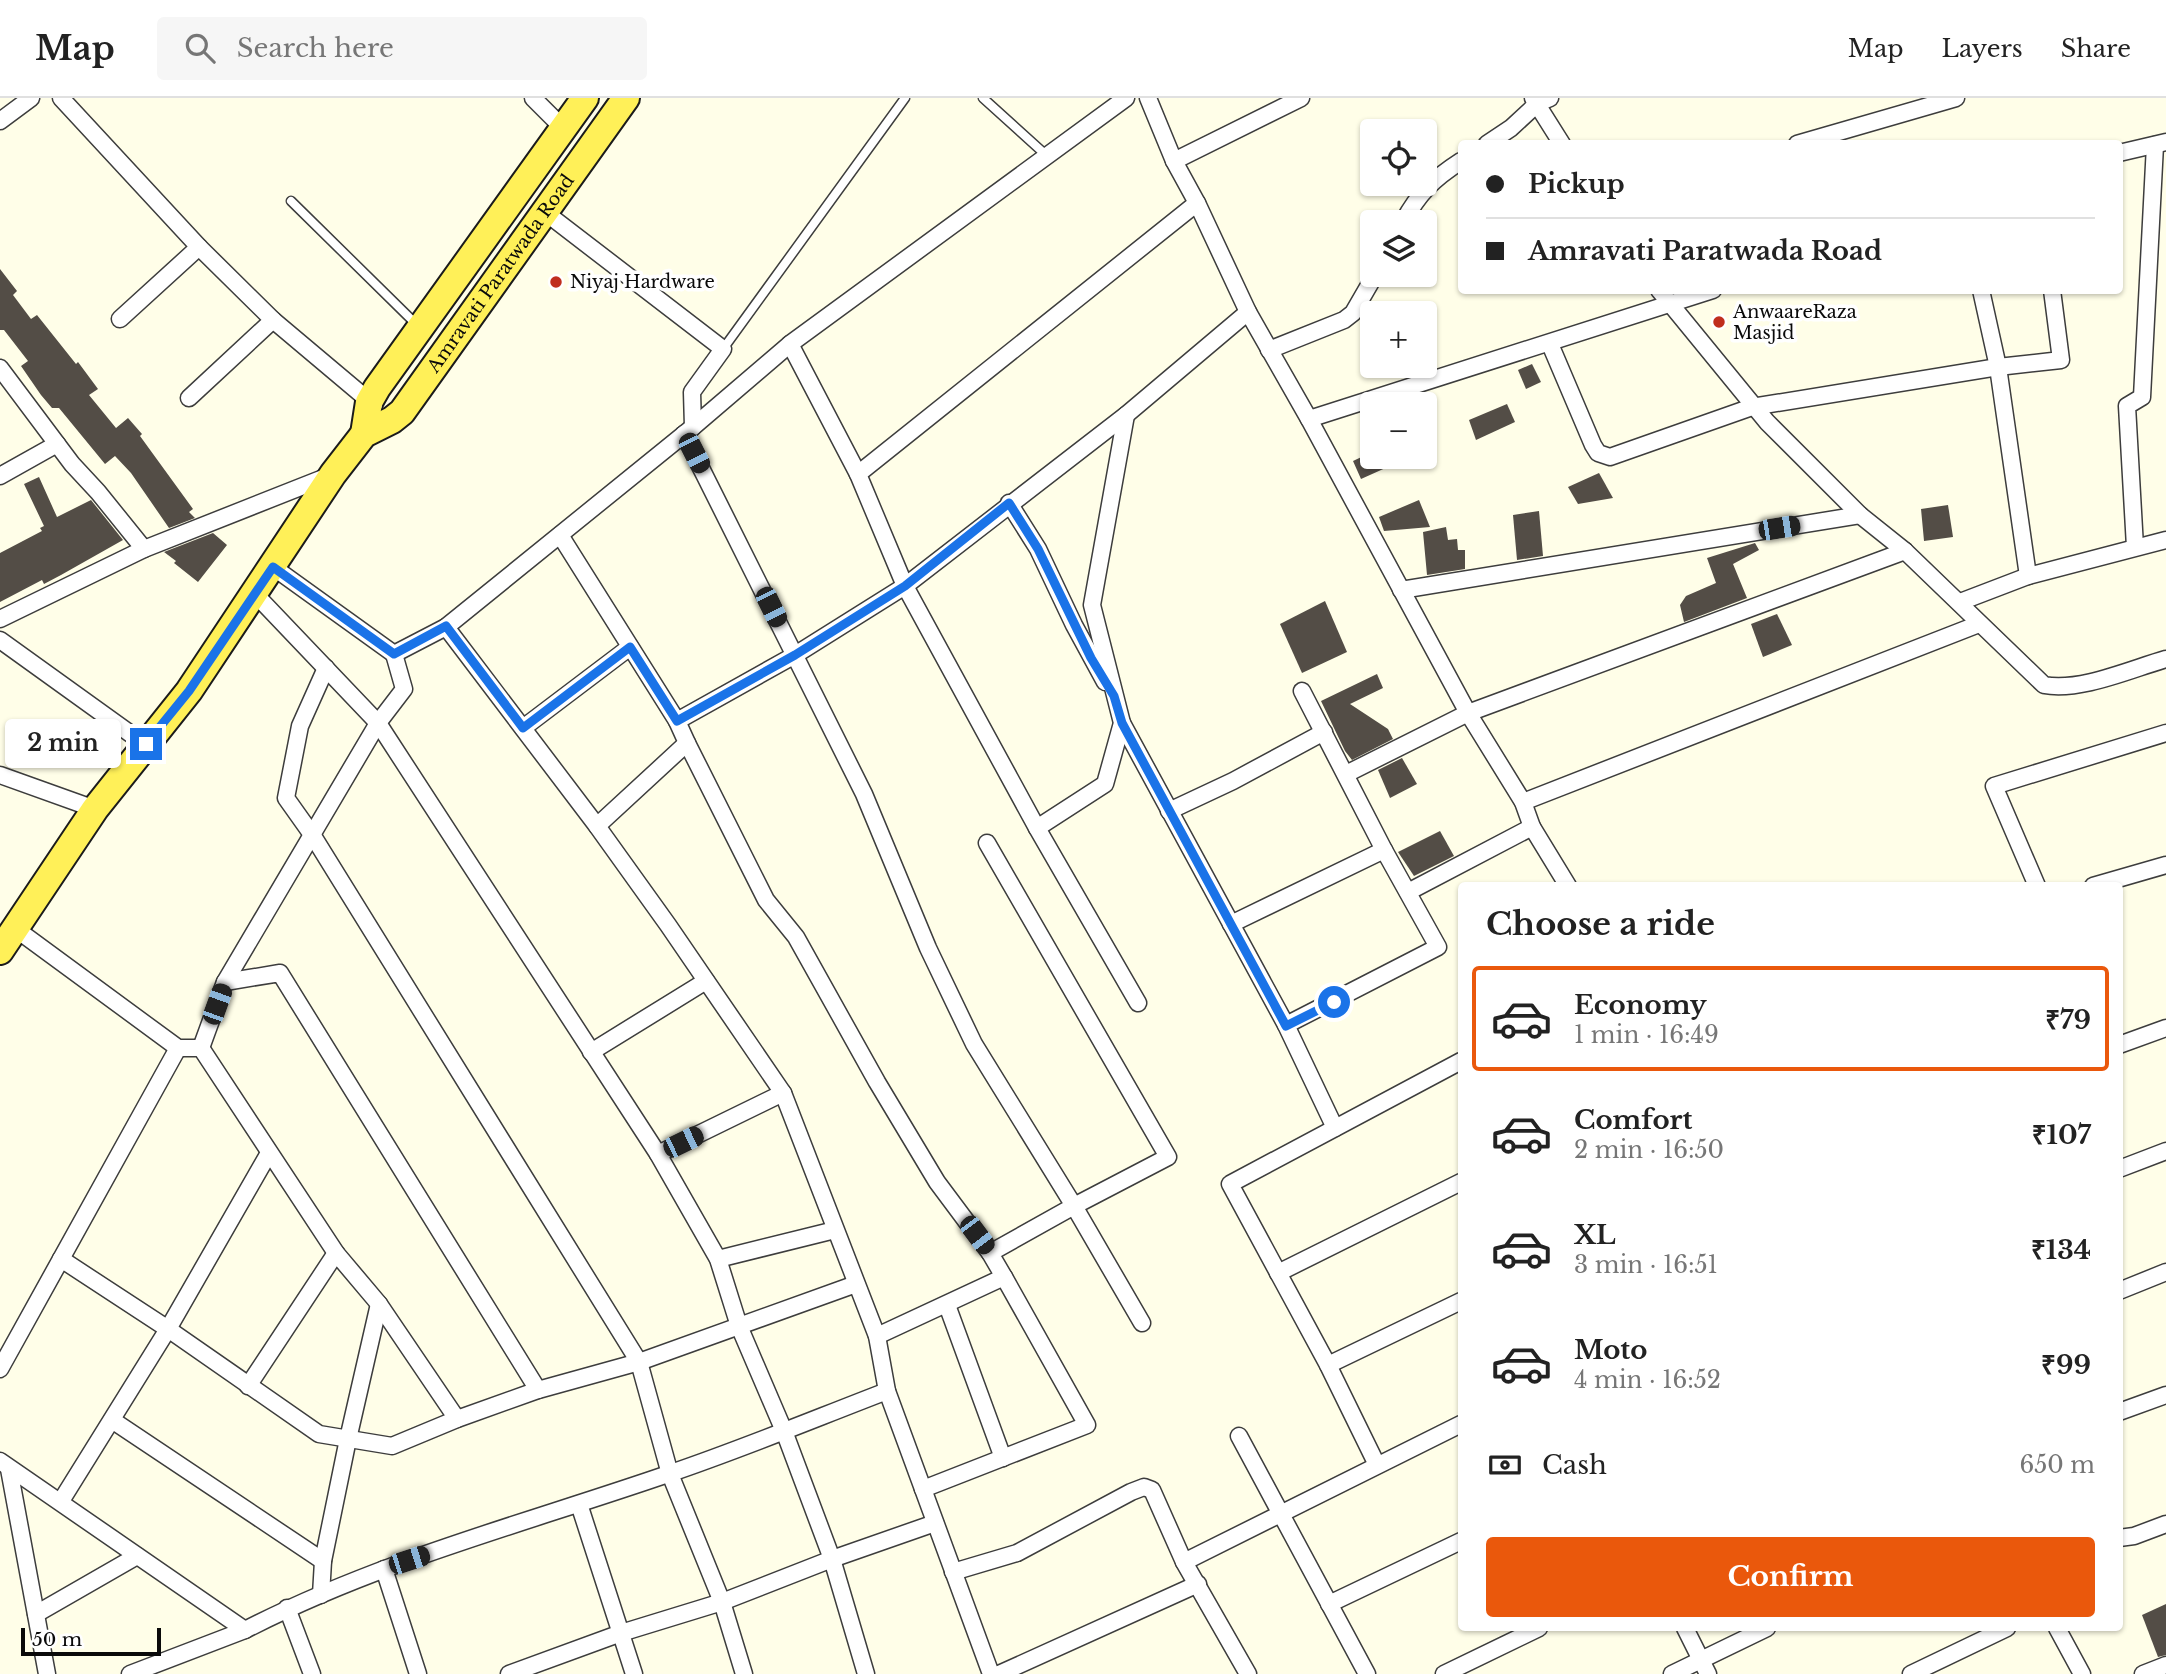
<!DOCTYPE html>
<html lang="en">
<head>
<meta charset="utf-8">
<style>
  :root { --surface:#fff; --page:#f6f6f6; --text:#222; --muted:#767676; --line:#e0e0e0; --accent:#ea580c }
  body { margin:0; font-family:"Libre Baskerville",serif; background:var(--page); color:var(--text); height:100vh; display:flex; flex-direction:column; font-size:26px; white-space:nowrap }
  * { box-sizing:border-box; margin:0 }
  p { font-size:23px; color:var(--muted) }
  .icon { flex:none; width:38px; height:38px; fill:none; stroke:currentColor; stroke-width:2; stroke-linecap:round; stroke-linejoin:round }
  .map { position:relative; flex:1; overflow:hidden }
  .drawer { position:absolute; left:1458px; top:784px; width:665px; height:749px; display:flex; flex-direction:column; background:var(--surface); border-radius:7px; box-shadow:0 2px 5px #0004 }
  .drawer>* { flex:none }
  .hud { position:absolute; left:1458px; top:42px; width:665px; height:154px; border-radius:7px; box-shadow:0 2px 5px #0004; display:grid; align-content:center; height:154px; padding:0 28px; background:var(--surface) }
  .tools { position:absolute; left:1360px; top:21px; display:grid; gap:14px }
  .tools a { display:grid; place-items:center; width:77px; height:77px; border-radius:7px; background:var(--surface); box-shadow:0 2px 5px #0004; font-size:35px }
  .scale { position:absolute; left:21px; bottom:18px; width:140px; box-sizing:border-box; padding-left:7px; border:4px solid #0a0a0a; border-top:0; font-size:19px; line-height:24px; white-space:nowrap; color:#0a0a0a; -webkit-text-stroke:5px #fff; paint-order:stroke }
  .end { position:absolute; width:32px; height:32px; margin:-16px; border:9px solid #1a73e8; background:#fff; box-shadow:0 0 0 4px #fff }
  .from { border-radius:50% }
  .bubble { position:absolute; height:49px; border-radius:7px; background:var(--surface); box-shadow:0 2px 5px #0004; font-size:23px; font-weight:800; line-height:49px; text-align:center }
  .car { position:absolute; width:21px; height:42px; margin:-21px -10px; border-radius:9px; box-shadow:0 0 5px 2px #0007; background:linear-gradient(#222 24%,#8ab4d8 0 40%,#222 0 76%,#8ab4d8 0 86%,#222 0) }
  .hud b { display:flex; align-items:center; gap:24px; height:66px; font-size:26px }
  .hud b+b { border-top:2px solid var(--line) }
  .hud i { width:18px; height:18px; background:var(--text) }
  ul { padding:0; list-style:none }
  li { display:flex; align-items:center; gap:21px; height:105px; margin:0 14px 10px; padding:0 14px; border:4px solid transparent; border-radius:7px }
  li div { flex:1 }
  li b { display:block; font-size:26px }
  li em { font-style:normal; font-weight:800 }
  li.current { border-color:var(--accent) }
  li>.icon { width:63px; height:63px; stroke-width:1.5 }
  h2 { padding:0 28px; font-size:32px; line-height:84px }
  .pay { display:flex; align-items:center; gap:18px; height:77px; padding:0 28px; font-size:26px }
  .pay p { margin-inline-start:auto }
  .button { display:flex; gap:14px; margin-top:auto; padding:14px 28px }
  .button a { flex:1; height:80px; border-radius:7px; background:var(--accent); color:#fff; font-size:28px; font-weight:800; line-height:80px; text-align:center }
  header { display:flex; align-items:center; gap:42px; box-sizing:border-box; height:98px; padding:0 35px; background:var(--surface); border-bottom:2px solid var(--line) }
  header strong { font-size:33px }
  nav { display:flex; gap:38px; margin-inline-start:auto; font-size:24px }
  .search { width:490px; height:63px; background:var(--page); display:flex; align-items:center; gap:18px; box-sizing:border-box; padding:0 24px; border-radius:7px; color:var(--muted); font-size:26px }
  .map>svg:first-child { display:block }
  .building { fill:#534d46 }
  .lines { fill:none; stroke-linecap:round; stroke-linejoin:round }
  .lane-casing { stroke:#3d3d3d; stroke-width:11 }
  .street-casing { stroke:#3d3d3d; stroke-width:19 }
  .primary-casing { stroke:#1b1b1b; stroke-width:30 }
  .lane { stroke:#fff; stroke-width:8 }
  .street { stroke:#fff; stroke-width:16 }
  .primary { stroke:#fff058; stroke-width:26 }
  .route { stroke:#1a73e8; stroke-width:9 }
  .poi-dot { fill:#c02e1d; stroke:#fff; stroke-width:2.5 }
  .labels { text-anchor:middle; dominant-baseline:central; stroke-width:7; stroke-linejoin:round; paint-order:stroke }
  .street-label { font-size:18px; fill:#0a0a0a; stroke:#fff }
  .poi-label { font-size:18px; fill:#0a0a0a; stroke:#fff; text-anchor:start }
</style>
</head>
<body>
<header>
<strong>Map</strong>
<div class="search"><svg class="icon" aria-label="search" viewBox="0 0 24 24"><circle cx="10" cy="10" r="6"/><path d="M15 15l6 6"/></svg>Search here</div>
<nav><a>Map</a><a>Layers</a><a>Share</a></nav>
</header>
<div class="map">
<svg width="2166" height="1576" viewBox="0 0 2166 1576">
  <rect width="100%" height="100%" fill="#fffee8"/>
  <g class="building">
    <path d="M0,171L17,193L13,197L31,221L37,217L76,266L78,264L98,291L89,297L116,330L128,320L142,336L140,338L193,411L189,414L195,420L169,430L131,375L115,358L105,366L59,310H52L41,297L21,268L28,263L4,232H0Z"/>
    <path d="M1532,266L1541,284L1526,291L1518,272Z"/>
    <path d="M1507,306L1515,324L1476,342L1469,322Z"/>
    <path d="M1372,354V359H1410L1361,381L1353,363Z"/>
    <path d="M1599,375L1613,400L1578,406L1568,389Z"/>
    <path d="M39,379L57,419L91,402L123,442L61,477L44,486L42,482L0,504V455L42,433L40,430L44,428L24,386Z"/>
    <path d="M1419,402L1430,429L1384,433L1379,419Z"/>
    <path d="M1948,407L1953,439L1924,443L1921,411Z"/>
    <path d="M1539,413L1543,458L1517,462L1513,417Z"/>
    <path d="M1446,429L1448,442L1457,441L1458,452H1465V471L1427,477L1423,434Z"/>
    <path d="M213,435L227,447L198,484L174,465L176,463L164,454Z"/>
    <path d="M1755,445L1759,452L1733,466L1747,500L1684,524L1680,507L1686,498L1716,485L1707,460Z"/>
    <path d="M1325,503L1347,554L1302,575L1280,526Z"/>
    <path d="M1777,516L1792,547L1763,559L1751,526Z"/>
    <path d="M1377,576L1383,590L1350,606L1388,631L1393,641L1352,662L1345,653L1321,603Z"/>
    <path d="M1402,660L1417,686L1390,700L1378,672Z"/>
    <path d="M1440,733L1454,758L1414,778L1398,754Z"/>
    <path d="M2166,1506V1557L2158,1559L2142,1517Z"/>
  </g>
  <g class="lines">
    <defs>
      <g id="lane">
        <path d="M983,0L1046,57"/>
        <path d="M291,103L416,226"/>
        <path d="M723,251L905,0"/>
      </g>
      <g id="street">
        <path d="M61,0L199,149L273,222L374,307"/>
        <path d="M533,0L564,31"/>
        <path d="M1148,0L1174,63L1197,105L1248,214L1309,321L1468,615L1523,704L1532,729L1568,788"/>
        <path d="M1533,0L1562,46"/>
        <path d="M0,23L31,0"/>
        <path d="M1487,46L1511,30L1538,5L1550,0"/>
        <path d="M1797,46L1956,0"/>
        <path d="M2119,55L2166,44"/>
        <path d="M1174,63L1301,0"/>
        <path d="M546,115L723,251L692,294L693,329"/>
        <path d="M1403,124C1419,95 1433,81 1461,63"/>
        <path d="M1659,192L1767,324L1860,417L1905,453L2044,587C2080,594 2131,571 2166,561"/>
        <path d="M1981,192L1998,269L2028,478"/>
        <path d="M120,221L199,149"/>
        <path d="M790,246L858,376"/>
        <path d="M1550,246L1593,347L1598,355L1610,359L1752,309L1998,269L2061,262L2052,192"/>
        <path d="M1269,252L1344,222L1353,215L1375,177"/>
        <path d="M0,270L72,366L98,394L144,451"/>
        <path d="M189,300L273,222"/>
        <path d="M1309,321L1713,192"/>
        <path d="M684,336L864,696L928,850L974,946L1074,1108L990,1155L1004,1179L877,1238"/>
        <path d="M0,378L57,346"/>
        <path d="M1009,405L1038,451L1074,527L1105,584"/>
        <path d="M560,437L677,623L687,645L597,728"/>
        <path d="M2135,449L2127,308L2142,299L2155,47"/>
        <path d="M273,469L394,556L446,529L597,728L668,827L783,995L877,1238L887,1293L991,1576"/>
        <path d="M1401,492L1860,417"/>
        <path d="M255,496L378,625L658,1056L718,1161L739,1228L784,1333L832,1461L866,1576"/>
        <path d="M1960,504L2028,478L2166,442"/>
        <path d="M0,521L144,451L331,377"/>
        <path d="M446,529L693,329L790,246L1126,0"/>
        <path d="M0,542L146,647"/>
        <path d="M326,570L300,628L286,700L313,738L639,1264L670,1376L722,1504L744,1576"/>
        <path d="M677,623L795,557L905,488L1126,317L1248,214"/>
        <path d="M1122,625L1286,927L1335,1030"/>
        <path d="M523,630L630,549"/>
        <path d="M687,645L766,802L796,839L877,984L937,1084L990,1155"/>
        <path d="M1346,676L1468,615L1905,453"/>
        <path d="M0,677L95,711"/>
        <path d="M1523,704L1979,526"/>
        <path d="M1169,713L1233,683L1324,634"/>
        <path d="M1037,730L1105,686L1122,625L1092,507L1126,317"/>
        <path d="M987,745L1168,1059L1074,1108L1142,1225"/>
        <path d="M2037,788L1994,688L2166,635"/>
        <path d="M2093,788L2166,767"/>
        <path d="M1408,794L1532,729"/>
        <path d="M1231,826L1384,752"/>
        <path d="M16,831L178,950H201L336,1155L379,1206L457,1321"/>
        <path d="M225,884L280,875L538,1292"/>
        <path d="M1138,905L1037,730L905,488L858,376L1197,105"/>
        <path d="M1286,927L1438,849L1384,752L1302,593"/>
        <path d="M2119,947L2166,930"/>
        <path d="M201,950L225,884L378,625L404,591L394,556"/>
        <path d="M591,954L706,883"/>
        <path d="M658,1056L783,995"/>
        <path d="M2119,1071L2166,1053"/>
        <path d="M61,1161L168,1231L319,1336L392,1348L457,1321L538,1292L639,1264L856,1186"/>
        <path d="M718,1161L835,1132"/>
        <path d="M1278,1175L1461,1084"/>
        <path d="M2119,1193L2166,1174"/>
        <path d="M947,1207L1003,1360"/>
        <path d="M1328,1267L1461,1203"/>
        <path d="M0,1271L178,950"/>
        <path d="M248,1288L336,1155"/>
        <path d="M2119,1314L2166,1297"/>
        <path d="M112,1322L323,1463"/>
        <path d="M1239,1338L1367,1576"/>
        <path d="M0,1363L245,1532C379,1463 526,1425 668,1376C742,1351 814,1321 887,1293"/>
        <path d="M1377,1367L1328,1267L1230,1086L1461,963"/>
        <path d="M9,1371L47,1576"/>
        <path d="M923,1391L1087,1327L1004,1179"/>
        <path d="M61,1403L168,1231L269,1055"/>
        <path d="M579,1406L634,1576"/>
        <path d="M2119,1440L2134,1438L2166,1426"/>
        <path d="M1184,1464L1461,1326"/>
        <path d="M384,1471L418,1576"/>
        <path d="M953,1474L1017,1455L1131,1394L1144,1389L1152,1392L1184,1464L1248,1576"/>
        <path d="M321,1497L323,1463L348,1341L379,1206"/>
        <path d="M1329,1506L1461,1443"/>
        <path d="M287,1510L312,1576"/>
        <path d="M36,1516L137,1458"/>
        <path d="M1685,1530L1708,1576"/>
        <path d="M2057,1530L2082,1576"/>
        <path d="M130,1576L245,1532"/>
        <path d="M509,1576L621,1535L722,1504L832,1461L935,1425"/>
        <path d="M999,1576L1198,1486"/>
        <path d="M1444,1576L1539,1530"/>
        <path d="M1672,1576L1767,1530"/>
        <path d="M1911,1576L2007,1530"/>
        <path d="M2143,1576L2166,1567"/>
      </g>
      <g id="primary">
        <path d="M364,336L369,304L377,290L585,0"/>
        <path id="s1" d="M0,853L95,711L189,593L333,376L364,336L392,322L402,314L626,0"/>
      </g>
    </defs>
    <use href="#lane" class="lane-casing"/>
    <use href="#street" class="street-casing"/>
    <use href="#primary" class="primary-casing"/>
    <use href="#lane" class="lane"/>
    <use href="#street" class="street"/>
    <use href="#primary" class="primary"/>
  </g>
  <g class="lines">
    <path class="route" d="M146,646L189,593L273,469L394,556L446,528L523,630L630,549L677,623L795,557L905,488L1009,405L1038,451L1091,560L1114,598L1122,625L1286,928L1334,904"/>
  </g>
  <g class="poi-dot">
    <circle cx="556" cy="184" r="7"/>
    <circle cx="1719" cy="224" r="7"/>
  </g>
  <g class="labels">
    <g class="street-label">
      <text stroke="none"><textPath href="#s1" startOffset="847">Amravati Paratwada Road</textPath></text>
    </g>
    <g class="poi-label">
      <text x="570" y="184">Niyaj Hardware</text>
      <text x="1733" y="214">AnwaareRaza<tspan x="1733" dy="21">Masjid</tspan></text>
    </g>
  </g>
</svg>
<div class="tools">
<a><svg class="icon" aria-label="locate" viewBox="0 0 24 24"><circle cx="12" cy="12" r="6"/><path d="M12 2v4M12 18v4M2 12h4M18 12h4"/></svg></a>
<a><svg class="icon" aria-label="layers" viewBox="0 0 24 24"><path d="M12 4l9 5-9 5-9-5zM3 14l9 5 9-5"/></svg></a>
<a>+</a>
<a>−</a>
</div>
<div class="scale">50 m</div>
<i class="end from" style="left:1334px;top:904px"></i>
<i class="end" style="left:146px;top:646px"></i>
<div class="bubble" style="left:5px;top:621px;width:116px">2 min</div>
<i class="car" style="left:694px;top:355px;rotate:153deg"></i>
<i class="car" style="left:1779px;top:430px;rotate:81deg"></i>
<i class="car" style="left:771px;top:509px;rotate:154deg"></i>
<i class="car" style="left:217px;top:906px;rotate:20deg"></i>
<i class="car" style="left:683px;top:1044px;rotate:64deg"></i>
<i class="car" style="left:977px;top:1137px;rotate:143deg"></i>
<i class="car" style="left:409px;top:1462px;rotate:72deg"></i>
<div class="hud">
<b><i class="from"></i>Pickup</b>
<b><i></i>Amravati Paratwada Road</b>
</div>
<section class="drawer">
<h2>Choose a ride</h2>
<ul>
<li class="current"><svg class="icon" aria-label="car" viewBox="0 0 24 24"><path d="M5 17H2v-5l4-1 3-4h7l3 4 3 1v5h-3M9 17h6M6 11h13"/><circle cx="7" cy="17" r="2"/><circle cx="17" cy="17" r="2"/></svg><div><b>Economy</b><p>1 min · 16:49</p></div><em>₹79</em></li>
<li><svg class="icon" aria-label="car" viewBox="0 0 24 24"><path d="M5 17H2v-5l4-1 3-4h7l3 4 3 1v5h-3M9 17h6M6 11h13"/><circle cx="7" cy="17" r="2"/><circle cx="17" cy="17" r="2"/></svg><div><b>Comfort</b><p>2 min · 16:50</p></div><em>₹107</em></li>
<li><svg class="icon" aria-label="car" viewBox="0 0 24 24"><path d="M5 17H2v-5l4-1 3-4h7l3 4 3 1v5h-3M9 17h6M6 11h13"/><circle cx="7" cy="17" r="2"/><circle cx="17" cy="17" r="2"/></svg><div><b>XL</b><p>3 min · 16:51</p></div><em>₹134</em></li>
<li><svg class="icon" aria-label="car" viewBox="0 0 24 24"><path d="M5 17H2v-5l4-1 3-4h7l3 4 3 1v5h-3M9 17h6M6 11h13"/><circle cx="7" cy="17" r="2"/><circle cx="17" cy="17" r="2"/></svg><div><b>Moto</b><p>4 min · 16:52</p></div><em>₹99</em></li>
</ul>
<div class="pay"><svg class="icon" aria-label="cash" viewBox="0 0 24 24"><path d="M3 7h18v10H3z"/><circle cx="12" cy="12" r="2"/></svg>Cash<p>650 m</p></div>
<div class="button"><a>Confirm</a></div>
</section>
</div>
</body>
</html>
